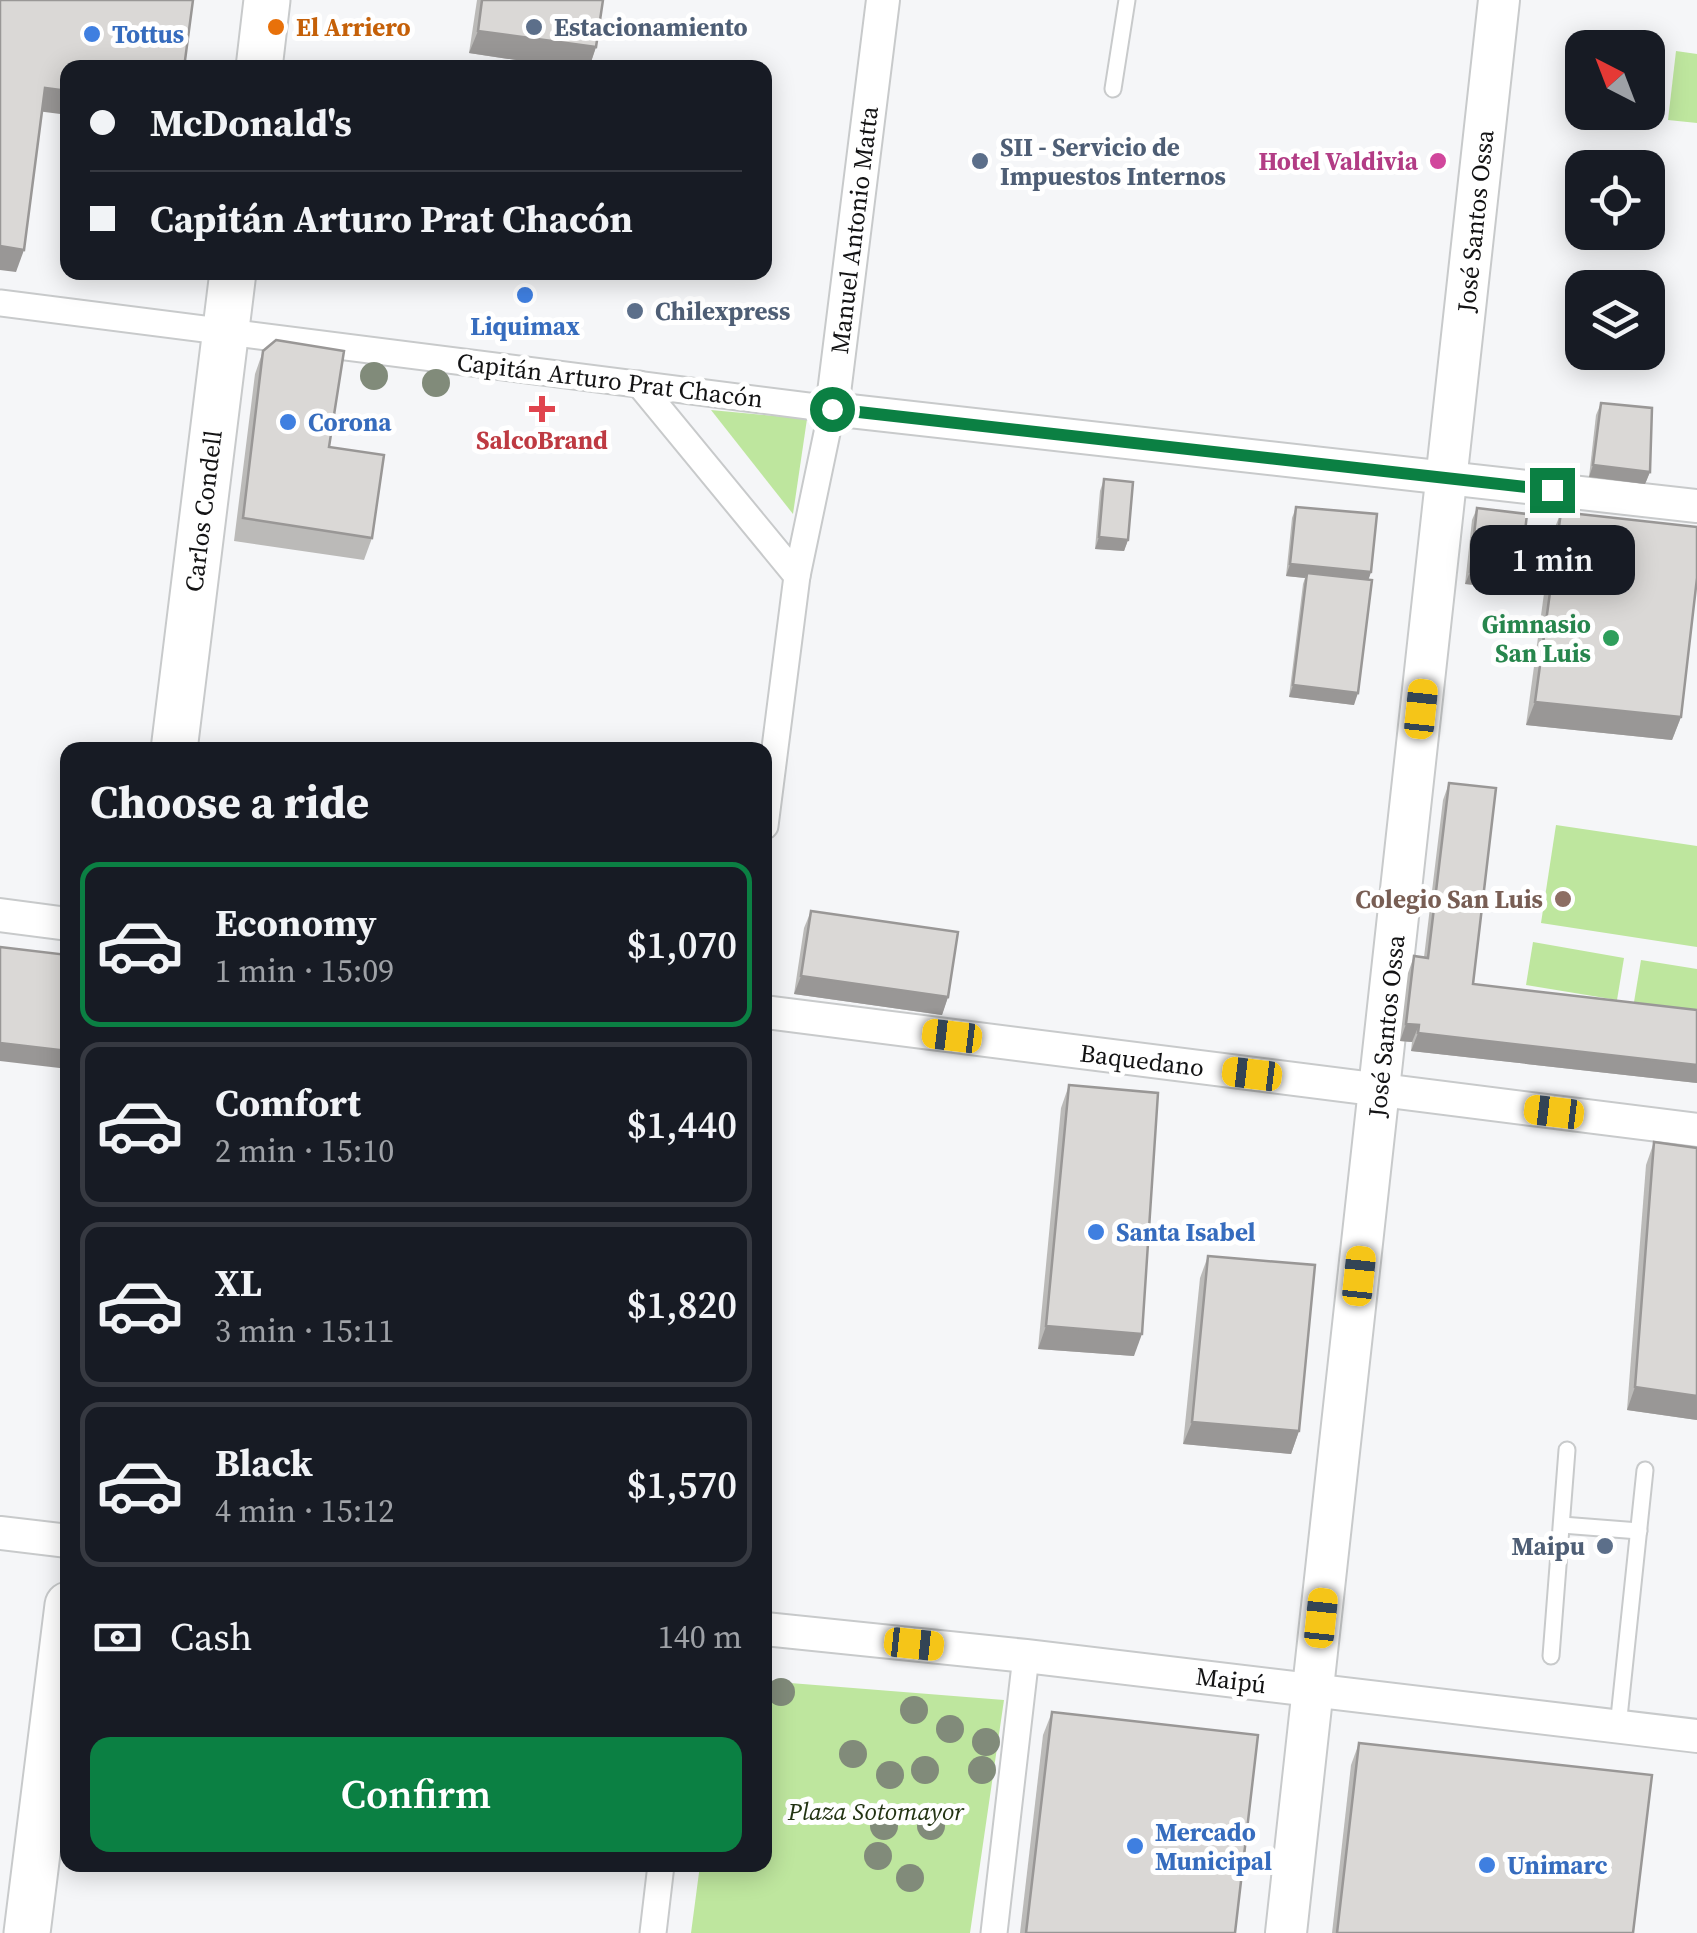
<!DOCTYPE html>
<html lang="en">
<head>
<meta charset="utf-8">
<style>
  :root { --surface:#171b24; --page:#242831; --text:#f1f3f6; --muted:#9ea1a6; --line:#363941; --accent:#0b8043 }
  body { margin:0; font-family:"Source Serif 4",serif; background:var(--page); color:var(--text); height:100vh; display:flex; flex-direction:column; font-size:38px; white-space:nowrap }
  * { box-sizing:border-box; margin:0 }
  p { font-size:32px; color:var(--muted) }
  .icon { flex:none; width:55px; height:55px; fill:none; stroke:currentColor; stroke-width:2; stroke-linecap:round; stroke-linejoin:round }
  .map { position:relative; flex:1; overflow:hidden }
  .sheet { position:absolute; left:60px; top:742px; width:712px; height:1130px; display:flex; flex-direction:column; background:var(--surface); border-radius:20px; box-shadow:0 5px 25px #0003 }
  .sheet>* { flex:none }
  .banner { position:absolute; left:60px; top:60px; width:712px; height:220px; border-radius:20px; box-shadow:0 5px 25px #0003; display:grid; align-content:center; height:220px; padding:0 30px; background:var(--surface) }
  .needle { width:65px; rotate:318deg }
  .buttons { position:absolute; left:1565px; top:30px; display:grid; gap:20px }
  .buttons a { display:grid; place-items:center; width:100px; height:100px; border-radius:20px; background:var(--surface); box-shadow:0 5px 25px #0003; font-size:50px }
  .end { position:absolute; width:45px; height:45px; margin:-22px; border:12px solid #0b8043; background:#fff; box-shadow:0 0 0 5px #fff }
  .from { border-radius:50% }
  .bubble { position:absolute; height:70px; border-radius:20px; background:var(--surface); box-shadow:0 5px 25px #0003; font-size:32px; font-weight:600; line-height:70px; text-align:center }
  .car { position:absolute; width:30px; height:60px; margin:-30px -15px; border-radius:12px; box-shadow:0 0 8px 2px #0007; background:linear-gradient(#f5c518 24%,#345 0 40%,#f5c518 0 76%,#345 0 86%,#f5c518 0) }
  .banner b { display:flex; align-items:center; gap:35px; height:95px; font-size:38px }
  .banner b+b { border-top:2px solid var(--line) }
  .banner i { width:25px; height:25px; background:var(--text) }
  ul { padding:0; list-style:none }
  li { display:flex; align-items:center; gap:30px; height:165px; margin:0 20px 15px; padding:0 10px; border:5px solid var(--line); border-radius:20px }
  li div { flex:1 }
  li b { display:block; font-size:38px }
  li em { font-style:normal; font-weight:600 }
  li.selected { border-color:var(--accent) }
  li>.icon { width:90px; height:90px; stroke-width:1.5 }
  h2 { padding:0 30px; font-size:45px; line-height:120px }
  .pay { display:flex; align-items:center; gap:25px; height:110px; padding:0 30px; font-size:38px }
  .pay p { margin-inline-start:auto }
  .action { display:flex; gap:20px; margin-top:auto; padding:20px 30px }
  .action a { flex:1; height:115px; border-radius:20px; background:var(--accent); color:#fff; font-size:40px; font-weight:600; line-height:115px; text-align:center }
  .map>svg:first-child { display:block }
  .green { fill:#bee69e }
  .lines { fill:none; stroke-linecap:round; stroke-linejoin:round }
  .service-casing { stroke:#c8cacb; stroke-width:19 }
  .pedestrian-casing { stroke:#c8cacb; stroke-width:29 }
  .minor-casing { stroke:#c8cacb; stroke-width:36 }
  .tertiary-casing { stroke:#c8cacb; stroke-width:44 }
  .secondary-casing { stroke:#c8cacb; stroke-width:49 }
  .service { stroke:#fff; stroke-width:15 }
  .pedestrian { stroke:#fff; stroke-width:25 }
  .minor { stroke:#fff; stroke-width:32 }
  .tertiary { stroke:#fff; stroke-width:40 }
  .secondary { stroke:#fff; stroke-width:45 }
  .tree { fill:#818b7a }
  .wall { fill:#bbbab8 }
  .shaded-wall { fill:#999796 }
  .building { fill:#dad8d6; stroke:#999796; stroke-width:2.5 }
  .route { stroke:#0b8043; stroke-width:12 }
  .food-dot { fill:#e8710a; stroke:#fff; stroke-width:4 }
  .service-dot { fill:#5c6f8a; stroke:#fff; stroke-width:4 }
  .shop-dot { fill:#3f7fe0; stroke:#fff; stroke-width:4 }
  .hotel-dot { fill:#d1479c; stroke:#fff; stroke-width:4 }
  .health-dot { fill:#e0444e; stroke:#fff; stroke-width:4 }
  .leisure-dot { fill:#2e9e5b; stroke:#fff; stroke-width:4 }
  .education-dot { fill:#8d6e63; stroke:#fff; stroke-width:4 }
  .labels { text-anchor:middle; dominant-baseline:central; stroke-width:10; stroke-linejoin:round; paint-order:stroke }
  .food-label { font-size:25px; font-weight:bold; fill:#c56008; stroke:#fff; text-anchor:start }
  .service-label { font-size:25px; font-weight:bold; fill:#4e5e75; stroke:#fff; text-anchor:start }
  .shop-label { font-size:25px; font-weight:bold; fill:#366cbe; stroke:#fff; text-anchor:start }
  .hotel-label { font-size:25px; font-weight:bold; fill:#b23c85; stroke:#fff; text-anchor:end }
  .street-label { font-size:25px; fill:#131314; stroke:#fff }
  .health-label { font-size:25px; font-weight:bold; fill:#be3a42; stroke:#fff }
  .leisure-label { font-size:25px; font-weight:bold; fill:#27864d; stroke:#fff; text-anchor:end }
  .education-label { font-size:25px; font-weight:bold; fill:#785e54; stroke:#fff; text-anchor:end }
  .park-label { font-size:25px; font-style:italic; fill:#223312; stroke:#fff }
</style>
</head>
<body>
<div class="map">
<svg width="1697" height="1933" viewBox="0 0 1697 1933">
  <rect width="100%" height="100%" fill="#f5f6f8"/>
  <g class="green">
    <path d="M1676,51L1697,54V123L1668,120Z"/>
    <path d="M711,410L807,419L793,514Z"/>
    <path d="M1556,825L1697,846V947L1541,923Z"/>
    <path d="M1533,942L1624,958L1617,1000L1526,985Z"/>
    <path d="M1641,960L1697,969V1011L1634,1002Z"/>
    <path d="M765,1681L1004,1700L970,1933H691L700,1865H765Z"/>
  </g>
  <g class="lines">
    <defs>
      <g id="service">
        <path d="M1113,89L1127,0"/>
        <path d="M1562,1525L1639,1531"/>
        <path d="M1551,1656L1567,1450"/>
        <path d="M1618,1727L1645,1470"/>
      </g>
      <g id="pedestrian">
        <path d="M0,303L832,409L797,576L765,826"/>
        <path d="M639,384L797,576"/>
        <path d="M653,1933L661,1865"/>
        <path d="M994,1933L1026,1656"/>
      </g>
      <g id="minor">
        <path d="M883,0L832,409L1697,506"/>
        <path d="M0,915L68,924"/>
        <path d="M765,1012L1697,1130"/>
        <path d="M0,1533L68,1541"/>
        <path d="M765,1629L1026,1656L1697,1736"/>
      </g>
      <path id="tertiary" d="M1286,1933L1499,0"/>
      <g id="secondary">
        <path d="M259,68L267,0"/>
        <path d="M174,750L233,272"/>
        <path d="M27,1933L68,1605"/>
      </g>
    </defs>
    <use href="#service" class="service-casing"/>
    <use href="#pedestrian" class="pedestrian-casing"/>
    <use href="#minor" class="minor-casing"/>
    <use href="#tertiary" class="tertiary-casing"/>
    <use href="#secondary" class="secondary-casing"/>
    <use href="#service" class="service"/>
    <use href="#pedestrian" class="pedestrian"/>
    <use href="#minor" class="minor"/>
    <use href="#tertiary" class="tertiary"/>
    <use href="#secondary" class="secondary"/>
  </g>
  <g class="tree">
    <circle cx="374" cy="376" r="14"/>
    <circle cx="436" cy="383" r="14"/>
    <circle cx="781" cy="1692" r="14"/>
    <circle cx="914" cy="1710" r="14"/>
    <circle cx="950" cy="1729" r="14"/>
    <circle cx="986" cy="1742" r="14"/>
    <circle cx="853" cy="1754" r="14"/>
    <circle cx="925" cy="1770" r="14"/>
    <circle cx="982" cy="1770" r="14"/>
    <circle cx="890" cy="1775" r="14"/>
    <circle cx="884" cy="1826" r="14"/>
    <circle cx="931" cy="1826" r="14"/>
    <circle cx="878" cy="1856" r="14"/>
    <circle cx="910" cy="1878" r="14"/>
  </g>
  <g class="wall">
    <path d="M477,0H603L596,47L589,68H569L469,53Z"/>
    <path d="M263,351L329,447L372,538L364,560L234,541L255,374Z"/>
    <path d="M1601,403L1650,472L1645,484L1589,477L1596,415Z"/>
    <path d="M1104,479L1128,540L1124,551L1095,549L1100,491Z"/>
    <path d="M1296,507L1371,572L1368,580L1354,705L1289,697L1303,584L1305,578L1286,576L1292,518Z"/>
    <path d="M1477,508L1520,577L1515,589L1465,584L1472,520Z"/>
    <path d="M1561,512L1681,717L1672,740L1526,725L1552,535Z"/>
    <path d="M1449,783L1473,984L1697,1010V1083L1411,1051L1412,1042L1400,1041L1408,973L1414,956L1424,957L1443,800Z"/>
    <path d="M811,911L948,997L942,1015L794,994L804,928Z"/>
    <path d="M1069,1085L1134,1356L1038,1349L1061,1108Z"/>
    <path d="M1654,1142L1697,1148V1420L1627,1410L1646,1165Z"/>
    <path d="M1208,1256L1299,1431L1291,1454L1183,1444L1200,1278Z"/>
    <path d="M1052,1712L1235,1933H1020L1043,1735Z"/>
    <path d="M1359,1743L1633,1933H1332L1351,1765Z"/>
  </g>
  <g class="shaded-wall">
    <path d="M478,31L596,47L589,68H569L469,53Z"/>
    <path d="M45,88L68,91V115L37,111Z"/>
    <path d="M0,246L24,250L16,272L0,270Z"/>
    <path d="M1593,465L1650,472L1645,484L1589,477Z"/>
    <path d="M1099,537L1128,540L1124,551L1095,549Z"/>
    <path d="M1290,564L1371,572L1367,584L1307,573L1305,578L1286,576Z"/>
    <path d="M1470,572L1520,577L1515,589L1465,584Z"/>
    <path d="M1293,685L1358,693L1354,705L1289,697Z"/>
    <path d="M1535,702L1681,717L1672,740L1526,725Z"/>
    <path d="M801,976L948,997L942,1015L794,994Z"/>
    <path d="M1406,1024L1419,1025L1412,1042L1400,1041Z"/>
    <path d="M1418,1033L1697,1065V1083L1411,1051Z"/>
    <path d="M0,1043L68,1051V1069L0,1061Z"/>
    <path d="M1046,1326L1142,1334L1134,1356L1038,1349Z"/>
    <path d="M1635,1387L1697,1396V1420L1627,1410Z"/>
    <path d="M1192,1422L1299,1431L1291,1454L1183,1444Z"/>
  </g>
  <g class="building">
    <path d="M0,0H193L184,68H68V91L45,88L24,250L0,246Z"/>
    <path d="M482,0H603L596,47L478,31Z"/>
    <path d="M276,340L344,351L329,447L384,455L372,538L243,518L263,351Z"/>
    <path d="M1601,403L1652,408L1650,472L1593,465Z"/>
    <path d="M1104,479L1133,482L1128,540L1099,537Z"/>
    <path d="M1296,507L1377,514L1371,572L1290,564Z"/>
    <path d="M1477,508L1527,514L1520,577L1470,572Z"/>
    <path d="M1561,512L1697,527V578L1681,717L1535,702Z"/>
    <path d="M1307,573L1372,580L1358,693L1293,685Z"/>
    <path d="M1449,783L1496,788L1473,984L1697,1010V1065L1418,1033L1419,1025L1406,1024L1414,956L1428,958Z"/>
    <path d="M811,911L958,932L948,997L801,976Z"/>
    <path d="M0,947L68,955V1051L0,1043Z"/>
    <path d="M1069,1085L1158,1093L1142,1334L1046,1326Z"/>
    <path d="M1654,1142L1697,1148V1396L1635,1387Z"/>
    <path d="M1208,1256L1315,1265L1299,1431L1192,1422Z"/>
    <path d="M1052,1712L1258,1735L1235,1933H1026Z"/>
    <path d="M1359,1743L1652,1775L1633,1933H1337Z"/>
  </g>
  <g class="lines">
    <path class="route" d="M832,409L1552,490"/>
  </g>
  <circle class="food-dot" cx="276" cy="27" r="10"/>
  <g class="service-dot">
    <circle cx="534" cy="27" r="10"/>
    <circle cx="980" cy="161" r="10"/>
    <circle cx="635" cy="311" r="10"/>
    <circle cx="1605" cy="1546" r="10"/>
  </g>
  <g class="shop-dot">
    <circle cx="92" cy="34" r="10"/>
    <circle cx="525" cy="295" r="10"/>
    <circle cx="288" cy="422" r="10"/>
    <circle cx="1096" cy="1232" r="10"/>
    <circle cx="1135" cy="1846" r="10"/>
    <circle cx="1487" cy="1865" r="10"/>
  </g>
  <circle class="hotel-dot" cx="1438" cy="161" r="10"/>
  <path class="health-dot" d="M537 394h10v10h10v10h-10v10h-10v-10h-10v-10h10z"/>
  <circle class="leisure-dot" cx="1611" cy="638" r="10"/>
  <circle class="education-dot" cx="1563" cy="899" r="10"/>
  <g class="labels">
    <g class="food-label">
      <text x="296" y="27">El Arriero</text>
    </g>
    <g class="service-label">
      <text x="554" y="27">Estacionamiento</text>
      <text x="1000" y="147">SII - Servicio de<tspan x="1000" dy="29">Impuestos Internos</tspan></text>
      <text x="655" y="311">Chilexpress</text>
      <text x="1585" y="1546" text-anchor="end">Maipu</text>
    </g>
    <g class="shop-label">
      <text x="112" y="34">Tottus</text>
      <text x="525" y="326" text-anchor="middle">Liquimax</text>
      <text x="308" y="422">Corona</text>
      <text x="1116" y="1232">Santa Isabel</text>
      <text x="1155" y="1832">Mercado<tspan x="1155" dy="29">Municipal</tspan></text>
      <text x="1507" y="1865">Unimarc</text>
    </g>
    <g class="hotel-label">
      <text x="1418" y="161">Hotel Valdivia</text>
    </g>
    <g class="street-label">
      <text transform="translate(1475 221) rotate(-84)">José Santos Ossa</text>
      <text transform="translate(854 230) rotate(-83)">Manuel Antonio Matta</text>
      <text transform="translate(610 380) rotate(7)">Capitán Arturo Prat Chacón</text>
      <text transform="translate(203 511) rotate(-83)">Carlos Condell</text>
      <text transform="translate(1386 1026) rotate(-84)">José Santos Ossa</text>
      <text transform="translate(1142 1060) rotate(7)">Baquedano</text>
      <text transform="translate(1231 1680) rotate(7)">Maipú</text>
    </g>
    <g class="health-label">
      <text x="542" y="440">SalcoBrand</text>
    </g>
    <g class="leisure-label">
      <text x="1591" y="624">Gimnasio<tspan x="1591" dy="29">San Luis</tspan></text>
    </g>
    <g class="education-label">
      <text x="1543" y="899">Colegio San Luis</text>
    </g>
    <g class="park-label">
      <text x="876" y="1811">Plaza Sotomayor</text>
    </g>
  </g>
</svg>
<div class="buttons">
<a><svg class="needle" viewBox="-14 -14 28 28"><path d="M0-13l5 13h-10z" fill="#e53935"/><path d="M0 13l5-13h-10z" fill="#9ea1a6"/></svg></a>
<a><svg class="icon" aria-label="locate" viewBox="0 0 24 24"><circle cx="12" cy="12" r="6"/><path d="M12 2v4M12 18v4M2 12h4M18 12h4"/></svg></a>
<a><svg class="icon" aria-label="layers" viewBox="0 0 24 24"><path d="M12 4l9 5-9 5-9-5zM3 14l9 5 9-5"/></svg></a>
</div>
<i class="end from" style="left:832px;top:409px"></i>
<i class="end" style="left:1552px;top:490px"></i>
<div class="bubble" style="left:1470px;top:525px;width:165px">1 min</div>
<i class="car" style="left:1421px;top:709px;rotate:6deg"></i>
<i class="car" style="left:952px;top:1036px;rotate:277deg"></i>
<i class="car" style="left:1252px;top:1074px;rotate:277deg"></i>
<i class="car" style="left:1554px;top:1112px;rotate:277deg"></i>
<i class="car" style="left:1359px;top:1276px;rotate:6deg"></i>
<i class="car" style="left:1321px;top:1618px;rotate:6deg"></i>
<i class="car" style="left:914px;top:1644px;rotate:96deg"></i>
<div class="banner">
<b><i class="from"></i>McDonald's</b>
<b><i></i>Capitán Arturo Prat Chacón</b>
</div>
<section class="sheet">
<h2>Choose a ride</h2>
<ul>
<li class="selected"><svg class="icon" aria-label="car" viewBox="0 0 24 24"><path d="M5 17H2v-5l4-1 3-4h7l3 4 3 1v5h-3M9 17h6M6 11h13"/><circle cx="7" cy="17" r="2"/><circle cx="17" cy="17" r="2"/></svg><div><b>Economy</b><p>1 min · 15:09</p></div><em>$1,070</em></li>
<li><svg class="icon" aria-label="car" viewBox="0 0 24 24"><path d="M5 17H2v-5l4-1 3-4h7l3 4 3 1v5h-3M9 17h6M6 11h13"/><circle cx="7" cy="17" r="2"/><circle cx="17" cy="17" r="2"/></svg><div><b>Comfort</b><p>2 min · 15:10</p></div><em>$1,440</em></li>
<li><svg class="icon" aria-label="car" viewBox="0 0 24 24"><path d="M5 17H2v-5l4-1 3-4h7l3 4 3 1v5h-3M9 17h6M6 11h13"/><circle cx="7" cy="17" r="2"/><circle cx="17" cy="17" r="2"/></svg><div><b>XL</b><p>3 min · 15:11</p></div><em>$1,820</em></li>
<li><svg class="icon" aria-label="car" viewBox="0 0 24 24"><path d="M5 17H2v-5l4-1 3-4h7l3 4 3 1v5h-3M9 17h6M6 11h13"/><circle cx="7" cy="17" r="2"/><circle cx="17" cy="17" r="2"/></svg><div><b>Black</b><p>4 min · 15:12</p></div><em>$1,570</em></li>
</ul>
<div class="pay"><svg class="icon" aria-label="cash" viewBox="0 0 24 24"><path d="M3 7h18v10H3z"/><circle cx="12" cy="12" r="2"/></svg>Cash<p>140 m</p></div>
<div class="action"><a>Confirm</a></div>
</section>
</div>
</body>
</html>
